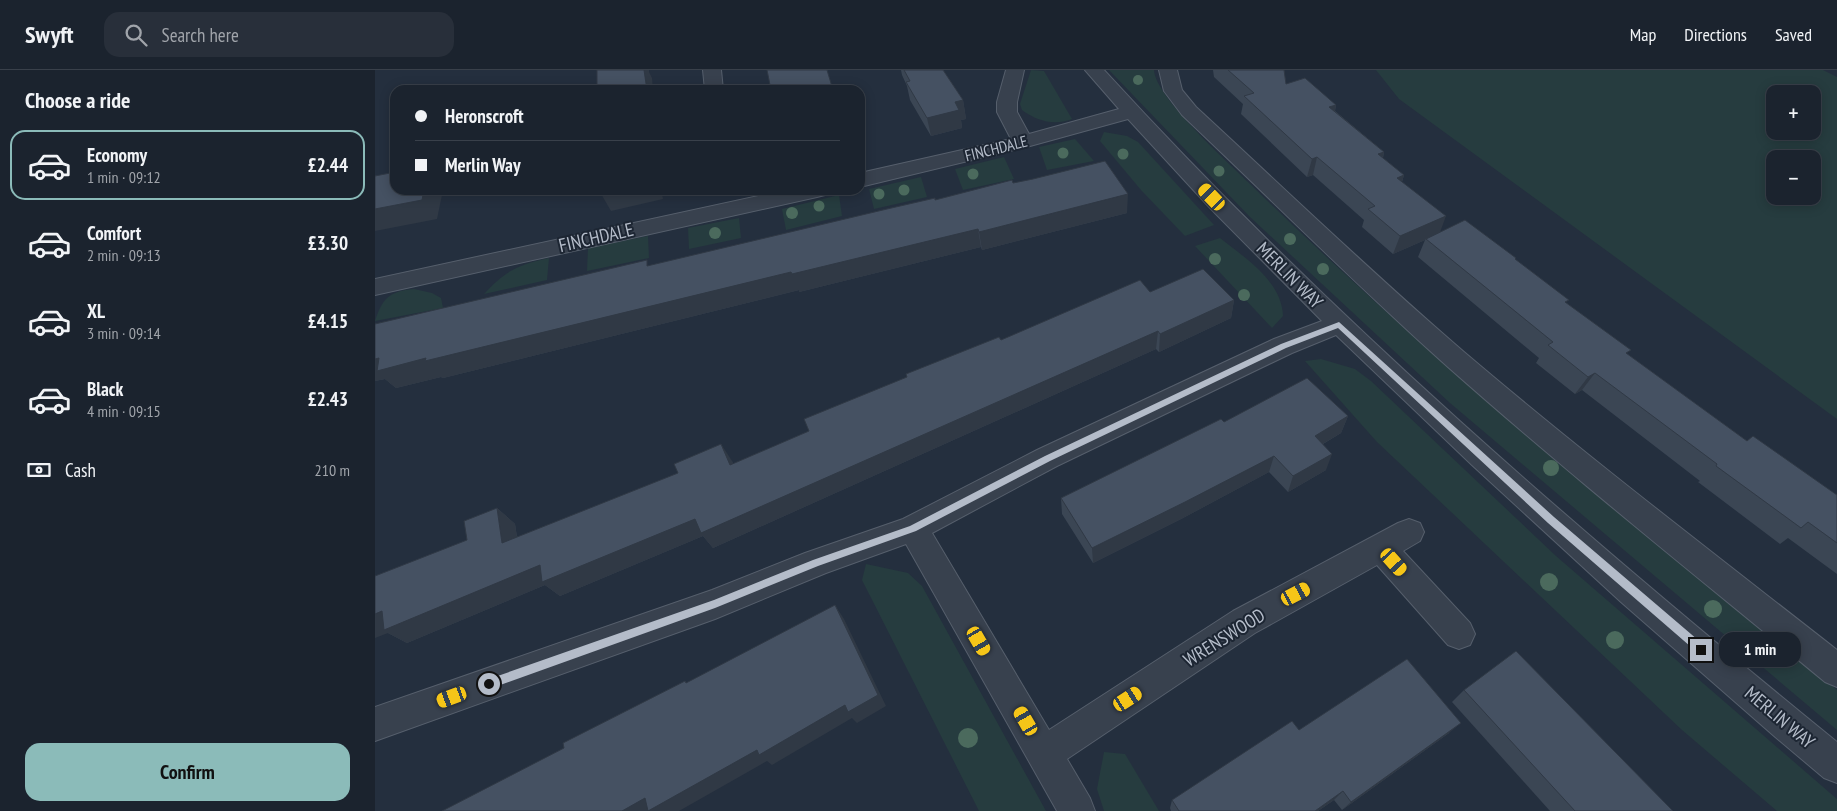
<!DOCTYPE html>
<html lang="en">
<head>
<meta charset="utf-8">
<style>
  :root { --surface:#1b232e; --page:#282f3a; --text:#f1f3f6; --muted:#a0a4aa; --line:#39404a; --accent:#8bbbb9 }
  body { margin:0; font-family:"PT Sans Narrow",sans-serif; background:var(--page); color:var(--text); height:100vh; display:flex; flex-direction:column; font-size:19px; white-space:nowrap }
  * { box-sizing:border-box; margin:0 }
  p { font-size:16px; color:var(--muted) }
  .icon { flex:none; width:28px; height:28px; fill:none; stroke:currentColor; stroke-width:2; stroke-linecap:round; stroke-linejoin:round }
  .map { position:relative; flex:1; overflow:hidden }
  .drawer { display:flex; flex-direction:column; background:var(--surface); width:375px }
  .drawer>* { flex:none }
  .guide { position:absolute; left:15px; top:15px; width:475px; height:110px; border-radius:15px; box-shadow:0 2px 12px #0003,0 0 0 1px var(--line); display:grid; align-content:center; height:110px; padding:0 25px; background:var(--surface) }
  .buttons { position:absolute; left:1391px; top:15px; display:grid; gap:10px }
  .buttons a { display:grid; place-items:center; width:55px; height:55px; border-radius:10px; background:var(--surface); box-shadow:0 2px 12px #0003,0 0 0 1px var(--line); font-size:25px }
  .end { position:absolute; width:22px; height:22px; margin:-11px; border:6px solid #b4bcc9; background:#111; box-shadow:0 0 0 2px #111 }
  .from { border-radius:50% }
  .bubble { position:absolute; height:35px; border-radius:15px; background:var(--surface); box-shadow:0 2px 12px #0003,0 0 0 1px var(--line); font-size:16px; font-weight:800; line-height:35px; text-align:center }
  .car { position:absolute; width:15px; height:30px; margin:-15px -8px; border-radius:6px; box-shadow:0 0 4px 1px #0007; background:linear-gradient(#f5c518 24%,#345 0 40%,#f5c518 0 76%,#345 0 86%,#f5c518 0) }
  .guide b { display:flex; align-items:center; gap:18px; height:48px; font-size:19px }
  .guide b+b { border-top:1px solid var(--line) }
  .guide i { width:12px; height:12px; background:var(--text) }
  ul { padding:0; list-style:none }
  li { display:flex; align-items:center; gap:15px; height:70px; margin:0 10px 8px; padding:0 15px; border:2px solid transparent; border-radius:15px }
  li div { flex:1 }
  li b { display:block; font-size:19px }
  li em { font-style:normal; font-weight:800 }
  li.active { border-color:var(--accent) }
  li>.icon { width:45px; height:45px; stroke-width:1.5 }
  h2 { padding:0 25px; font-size:22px; line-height:60px }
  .pay { display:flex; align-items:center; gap:12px; height:55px; padding:0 25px; font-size:19px }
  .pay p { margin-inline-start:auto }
  .button { display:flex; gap:10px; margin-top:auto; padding:10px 25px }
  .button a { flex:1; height:58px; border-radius:15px; background:var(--accent); color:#111; font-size:20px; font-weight:800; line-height:58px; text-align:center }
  header { display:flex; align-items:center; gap:30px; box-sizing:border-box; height:70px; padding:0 25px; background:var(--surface); border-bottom:1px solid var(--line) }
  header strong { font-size:24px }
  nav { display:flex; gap:28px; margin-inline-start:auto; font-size:18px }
  .search { width:350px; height:45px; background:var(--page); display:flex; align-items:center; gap:12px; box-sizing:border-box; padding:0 18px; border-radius:15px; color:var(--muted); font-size:19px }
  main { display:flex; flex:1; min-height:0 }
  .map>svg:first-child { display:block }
  .green { fill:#263c3f; fill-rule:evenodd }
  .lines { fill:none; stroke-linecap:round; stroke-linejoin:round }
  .minor-casing { stroke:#565f6c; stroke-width:2 }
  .minor { fill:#38414e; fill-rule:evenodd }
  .tree { fill:#4b6a5d }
  .wall { fill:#3b4654 }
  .shaded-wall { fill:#303945 }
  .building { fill:#455162; stroke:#303945 }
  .route { fill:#b4bcc9 }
  .labels { text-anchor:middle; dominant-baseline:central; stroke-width:4; stroke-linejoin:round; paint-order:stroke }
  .far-street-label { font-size:16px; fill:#b4bcc9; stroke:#1d2633 }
  .street-label { font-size:19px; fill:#b4bcc9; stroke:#1d2633 }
</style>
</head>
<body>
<header>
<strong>Swyft</strong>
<div class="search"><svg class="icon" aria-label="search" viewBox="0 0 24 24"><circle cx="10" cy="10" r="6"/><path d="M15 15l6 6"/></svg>Search here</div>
<nav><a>Map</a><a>Directions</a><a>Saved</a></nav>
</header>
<main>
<section class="drawer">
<h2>Choose a ride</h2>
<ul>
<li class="active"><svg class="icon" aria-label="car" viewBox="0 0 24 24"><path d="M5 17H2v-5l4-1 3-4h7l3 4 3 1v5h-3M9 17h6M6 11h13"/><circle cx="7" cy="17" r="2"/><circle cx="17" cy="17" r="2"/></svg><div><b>Economy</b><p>1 min · 09:12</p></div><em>£2.44</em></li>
<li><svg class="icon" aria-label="car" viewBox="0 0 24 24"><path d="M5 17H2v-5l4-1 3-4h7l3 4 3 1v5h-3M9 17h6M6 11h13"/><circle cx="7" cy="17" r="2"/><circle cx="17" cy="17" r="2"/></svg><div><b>Comfort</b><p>2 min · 09:13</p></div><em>£3.30</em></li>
<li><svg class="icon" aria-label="car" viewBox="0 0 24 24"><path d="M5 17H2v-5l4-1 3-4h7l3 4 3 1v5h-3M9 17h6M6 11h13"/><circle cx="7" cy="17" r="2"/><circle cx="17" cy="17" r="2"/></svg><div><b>XL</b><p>3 min · 09:14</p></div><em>£4.15</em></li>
<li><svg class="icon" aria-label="car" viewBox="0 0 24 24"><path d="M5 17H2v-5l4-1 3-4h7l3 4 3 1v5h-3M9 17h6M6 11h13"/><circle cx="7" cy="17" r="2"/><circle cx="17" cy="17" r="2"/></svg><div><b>Black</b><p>4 min · 09:15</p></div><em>£2.43</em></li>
</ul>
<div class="pay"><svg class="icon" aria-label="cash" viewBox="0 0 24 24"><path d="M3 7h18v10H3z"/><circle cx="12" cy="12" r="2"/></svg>Cash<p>210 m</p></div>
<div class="button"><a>Confirm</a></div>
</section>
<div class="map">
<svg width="1462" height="741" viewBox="0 0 1462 741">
  <rect width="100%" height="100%" fill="#242f3e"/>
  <g class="green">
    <path d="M656,0L669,1L697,49C679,56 662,51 647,40L645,34Z"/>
    <path d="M734,0H779C780,27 852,91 873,112C1059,294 1261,457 1462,620V660L1075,333L875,147Z"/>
    <path d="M1001,0H1448L1462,7V349L1024,29ZM1400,24H1438V61H1400ZM1400,89H1438V126H1400Z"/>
    <path d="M729,62L752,66L763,72L839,155L810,166L766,120L725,71Z"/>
    <path d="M700,69L719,91L672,100L664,77Z"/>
    <path d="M629,87L639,109L588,120L580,99Z"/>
    <path d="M546,107L552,127L499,139L494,119Z"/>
    <path d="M464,125L467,146L411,160L407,139Z"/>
    <path d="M364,148L366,168L314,179L313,158Z"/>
    <path d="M273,166L274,188L212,201L213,178Z"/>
    <path d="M845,168C870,188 907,211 908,246L897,258L820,176Z"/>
    <path d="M174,188L172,210L109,224C131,200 143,195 174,188Z"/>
    <path d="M39,219L57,223L66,228L68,238L0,251C7,229 14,221 39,219Z"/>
    <path d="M946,289L980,299L996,311L1181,486L1462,729V741H1402L1307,660L1002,372L930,291Z"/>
    <path d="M491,494L533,503L547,516L671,741H604L487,510Z"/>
    <path d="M729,682L750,684L784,741H729L722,719Z"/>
  </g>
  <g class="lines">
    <defs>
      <g id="minor">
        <path d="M328,0H346L348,20H330Z"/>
        <path d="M631,0H649L642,32V42L654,64L744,39L710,0H729C953,245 1205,463 1462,672V713L1449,708L1398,665L1246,532L1097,395L961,265L917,283L682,396L557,463L674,660L858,541L1023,453L1034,449L1045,453L1049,462L1045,471L1028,481L1095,553L1100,564L1095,575L1084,579L1073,575L1002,495L880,563L692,689L715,728L720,741H682L531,474L451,503L340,549L0,671V637L337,520L430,483L528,449L662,380L899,269L947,251L834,137L753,49L655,76L485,117V103L636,69L622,42V32Z"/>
        <path d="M784,0H802L807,20L821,37C910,119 997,203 1089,282C1210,385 1337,482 1462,580V617L1450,612C1324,508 1196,406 1073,297C982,216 896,129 807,45L789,21Z"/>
        <path d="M411,120H453L450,125L442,127L0,225V209Z"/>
      </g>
    </defs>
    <use href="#minor" class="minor-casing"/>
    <use href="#minor" class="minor"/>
  </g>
  <g class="tree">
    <circle cx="763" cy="10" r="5"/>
    <circle cx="688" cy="83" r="5.5"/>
    <circle cx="748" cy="84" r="5.5"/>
    <circle cx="844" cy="101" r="5.5"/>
    <circle cx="598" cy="104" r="5.5"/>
    <circle cx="529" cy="120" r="5.5"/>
    <circle cx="504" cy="124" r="5.5"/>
    <circle cx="444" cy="136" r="5.5"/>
    <circle cx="417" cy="143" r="6"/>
    <circle cx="340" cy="163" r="6"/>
    <circle cx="915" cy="169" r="6"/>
    <circle cx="840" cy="189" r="6"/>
    <circle cx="948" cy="199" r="6"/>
    <circle cx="869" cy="225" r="6"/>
    <circle cx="1176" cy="398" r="8"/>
    <circle cx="1174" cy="512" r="9"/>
    <circle cx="1338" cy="539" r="9"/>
    <circle cx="1240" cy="570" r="9"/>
    <circle cx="593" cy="668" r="10"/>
  </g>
  <g class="wall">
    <path d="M526,0H568L588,30L591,49L586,50L587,58L556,66L535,30L532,16L527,5Z"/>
    <path d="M838,0H909L911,14L961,35L960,41L1009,82L1008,88L1029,105L1027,112L1064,163L1140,190L1253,285L1372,371L1462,425V504L1413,468L1405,474L1323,412L1325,411L1207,320L1200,324L1161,293L1164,288L1043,187L1050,170L1018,184L987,157L989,150L938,105L932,107L866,44L868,34L839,7Z"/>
    <path d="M638,113L752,143L607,180L606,177L424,222V220L68,308L66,307L21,318L10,309L0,311V254L275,196L560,130Z"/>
    <path d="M775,222L859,230L856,248L784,282L781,279L338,478L328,466L185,526L170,515L32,573L13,563L92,470L122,438L140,454L142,467L357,391L358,394L434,361L532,307L531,304L626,270Z"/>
    <path d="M973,346L966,363L948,374L951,400L913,422L894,402L808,448L718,493L687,444L686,428L849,352Z"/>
    <path d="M1089,620L1298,741H1175L1077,632Z"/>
    <path d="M924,660L1074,663L967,740L959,730L943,741H796L795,738L797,730Z"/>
  </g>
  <g class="shaded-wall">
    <path d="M269,0H274V2L277,8L278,20H272Z"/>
    <path d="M588,30L591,49L586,50L587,58L556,66L552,48L580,32Z"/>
    <path d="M961,35L957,53L954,37Z"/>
    <path d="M1009,82L1004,100L1003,84Z"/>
    <path d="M942,87L938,105L932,107L937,89Z"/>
    <path d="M1029,105L1023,124L1022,108Z"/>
    <path d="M49,120H68L62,149L0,161V139Z"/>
    <path d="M235,120H286L288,129L236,141L225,122Z"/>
    <path d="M753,124L752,143L607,180L604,162Z"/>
    <path d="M1071,146L1064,165L1051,169L1050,170L1018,184L1025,166Z"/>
    <path d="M603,159L606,177L424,222V220L68,308L66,307L21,318L10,309L0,311V289L416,202Z"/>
    <path d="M859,230L856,248L784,282L785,264Z"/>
    <path d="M783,261L781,279L338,478L328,466L185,526L170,515L32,573L13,563L0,568V544L7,541L320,449Z"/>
    <path d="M1220,303L1207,320L1200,324L1213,307Z"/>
    <path d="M973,346L966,363L934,382L940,366Z"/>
    <path d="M346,374L357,391L366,412L355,395Z"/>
    <path d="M957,384L951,400L913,422L918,406Z"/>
    <path d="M899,386L894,402L808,448L718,493L717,478Z"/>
    <path d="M122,438L140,454L145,488L127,473Z"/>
    <path d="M460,535L469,549L511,636L482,653L477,648L397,695L392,691L304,741H247Z"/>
    <path d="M1086,653L1074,663L967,740L976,732Z"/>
    <path d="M968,721L959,730L943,741H940Z"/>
  </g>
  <g class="building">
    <path d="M222,0H269L272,20H222Z"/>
    <path d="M392,0H452L458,20H396Z"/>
    <path d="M529,0H568L588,30L580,32L584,40L552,48L531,12L535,11Z"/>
    <path d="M853,0H909L911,14L930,8L961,35L954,37L1009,82L1003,84L1029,105L1022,108L1071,146L1025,166L993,139L1000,136L942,87L937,89L869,26L879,23Z"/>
    <path d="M730,91L753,124L604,162L603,159L417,204L416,202L50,291L51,288L2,301L4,288L0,289V254L272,190V196L512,139L560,128V130L637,110L638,113L658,109Z"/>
    <path d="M20,102V120H49L47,130L0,139V106Z"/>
    <path d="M225,120H235L225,122Z"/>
    <path d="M1090,150L1141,188L1140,189L1194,230L1190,232L1256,280L1251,283L1372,371L1378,366L1462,425V473L1433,452L1426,458L1341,396L1342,394L1220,303L1213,307L1173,275L1178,272L1051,169Z"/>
    <path d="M828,199L859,230L785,264L783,261L326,463L320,449L167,512L165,495L9,560L7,541L0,544V506L92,470L89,451L122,438L127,473L303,403L299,394L346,374L355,395L434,361L429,349L532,307L531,304L624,267L626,270L765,210L775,222Z"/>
    <path d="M932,308L973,346L940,366L957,384L918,406L899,386L810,432L717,478L686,428L846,349L849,352Z"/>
    <path d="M460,535L503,625L473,642L470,635L384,685L382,680L273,741L270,728L247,741H67L189,678L188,673L310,611L311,613Z"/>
    <path d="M1141,581L1298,741H1200L1089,620Z"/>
    <path d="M1032,589L1086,653L976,732L968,721L940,741H804L797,730L917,651L924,660Z"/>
  </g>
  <path class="route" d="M964,252L1179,447L1330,576V583H1323L1173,453L963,258L911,278L675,391L541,461L443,496L340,538L114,619L111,617V610L114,609L339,530L438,490L535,456L670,386L906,274Z"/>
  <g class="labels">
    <g class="far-street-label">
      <text transform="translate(621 78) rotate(-14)">FINCHDALE</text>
    </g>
    <g class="street-label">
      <text transform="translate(221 167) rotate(-13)">FINCHDALE</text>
      <text transform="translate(915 205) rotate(45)">MERLIN WAY</text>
      <text transform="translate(849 567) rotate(-32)">WRENSWOOD</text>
      <text transform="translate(1405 647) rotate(40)">MERLIN WAY</text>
    </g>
  </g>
</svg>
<div class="buttons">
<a>+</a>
<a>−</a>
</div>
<i class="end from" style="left:114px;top:614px"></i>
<i class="end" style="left:1326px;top:580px"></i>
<div class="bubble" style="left:1344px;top:562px;width:82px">1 min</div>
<i class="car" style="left:837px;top:127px;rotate:316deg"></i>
<i class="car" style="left:1019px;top:492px;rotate:138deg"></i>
<i class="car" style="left:921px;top:524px;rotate:62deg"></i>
<i class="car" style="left:604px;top:571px;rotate:150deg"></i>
<i class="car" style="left:77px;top:627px;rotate:250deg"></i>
<i class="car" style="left:753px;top:629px;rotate:57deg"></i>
<i class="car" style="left:651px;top:651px;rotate:330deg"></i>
<div class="guide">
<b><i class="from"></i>Heronscroft</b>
<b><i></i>Merlin Way</b>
</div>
</div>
</main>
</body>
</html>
